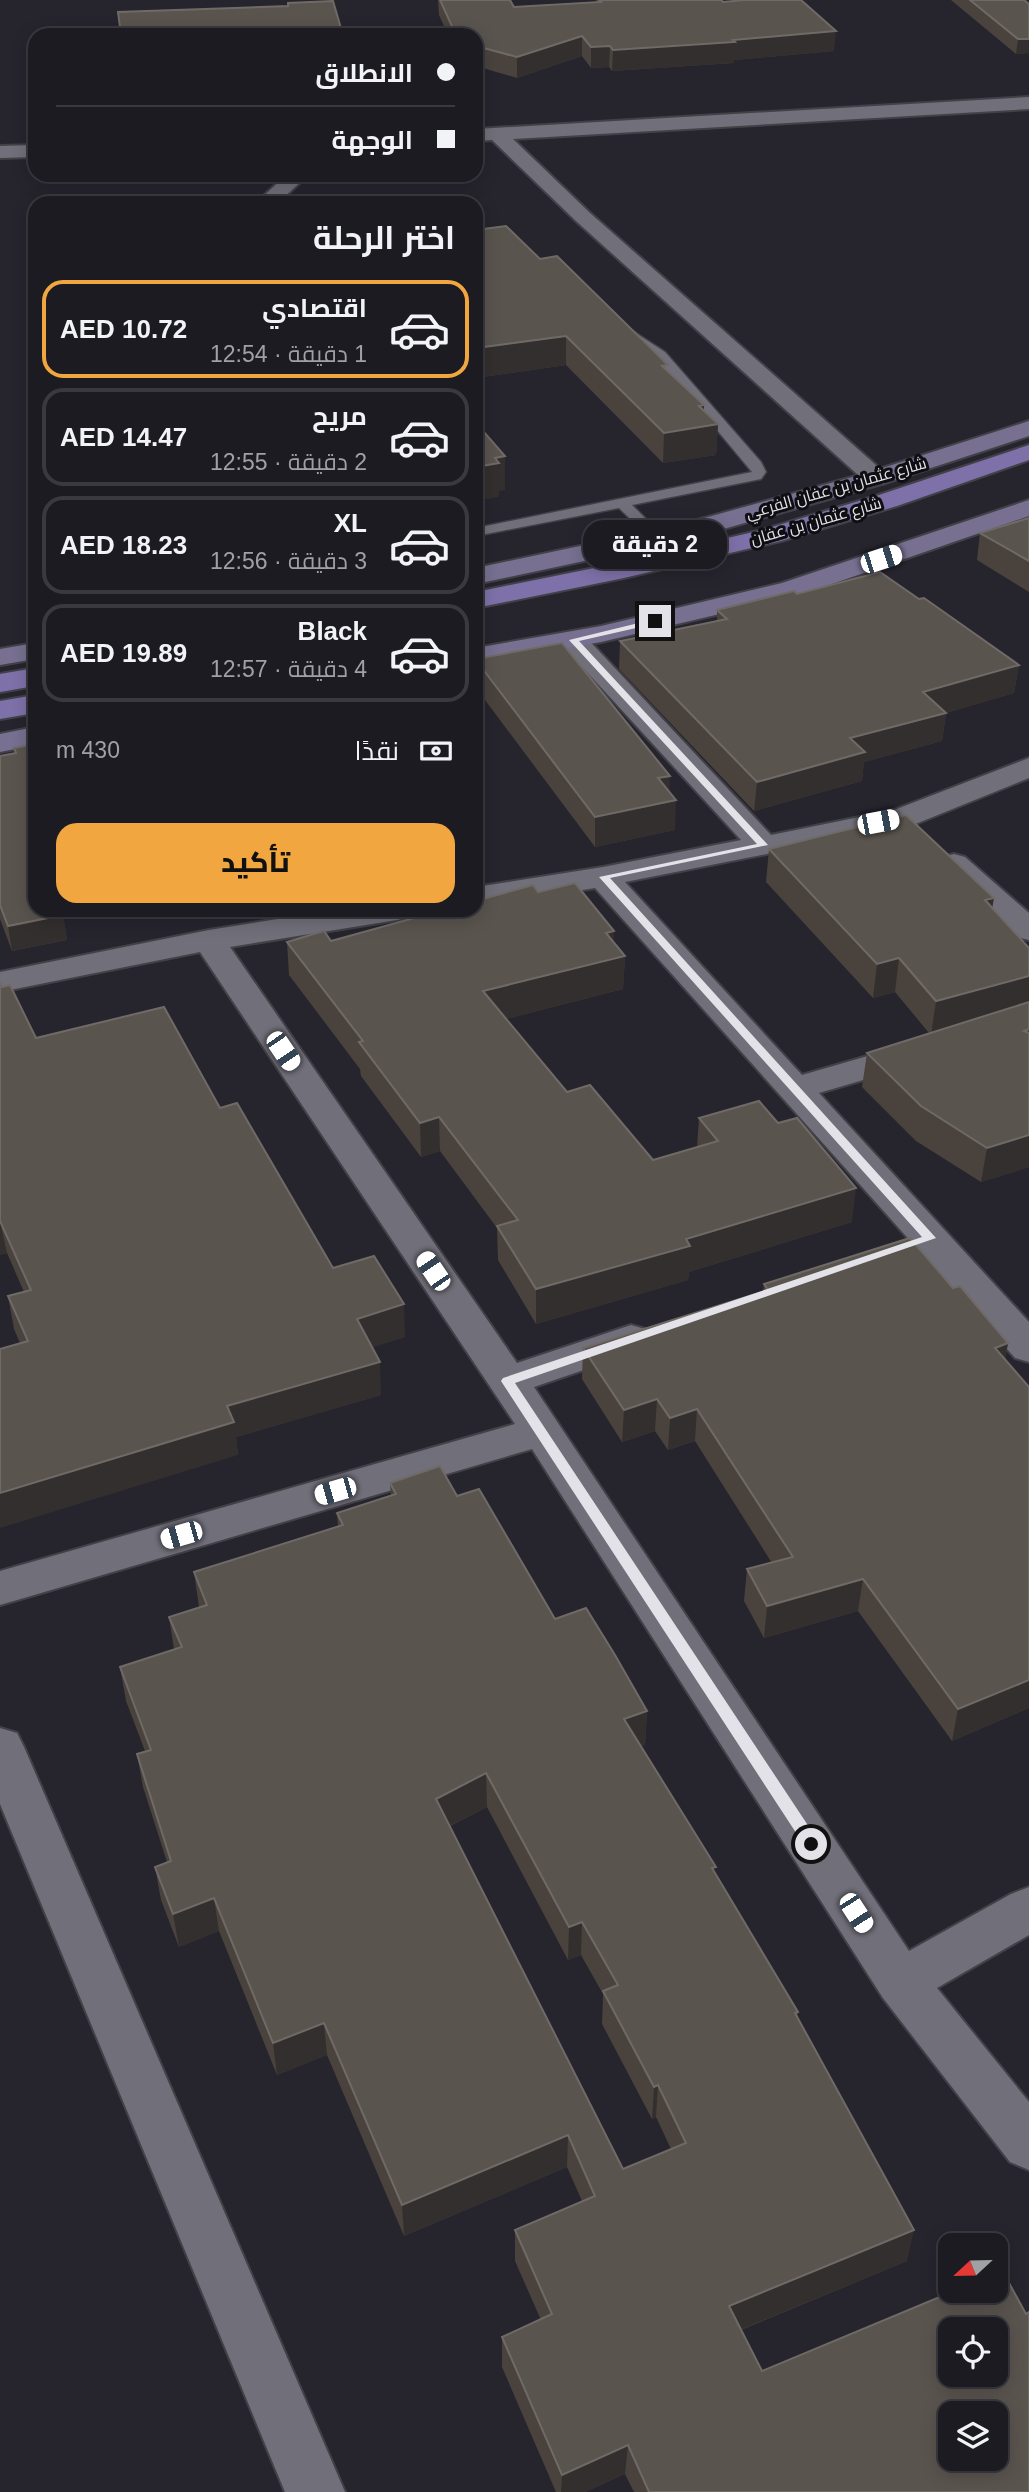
<!DOCTYPE html>
<html lang="ar">
<head>
<meta charset="utf-8">
<style>
  :root { --surface:#1c1b22; --page:#29282f; --text:#f1f3f6; --muted:#a0a1a5; --line:#3a3940; --accent:#f1a640 }
  body { margin:0; font-family:Arial,Cairo,sans-serif; background:var(--page); color:var(--text); direction:rtl; height:100vh; display:flex; flex-direction:column; font-size:26px; white-space:nowrap }
  * { box-sizing:border-box; margin:0 }
  p { font-size:23px; color:var(--muted) }
  .icon { flex:none; width:38px; height:38px; fill:none; stroke:currentColor; stroke-width:2; stroke-linecap:round; stroke-linejoin:round }
  .map { position:relative; flex:1; overflow:hidden; direction:ltr }
  .side { position:absolute; left:28px; top:196px; width:455px; height:721px; display:flex; flex-direction:column; background:var(--surface); border-radius:21px; box-shadow:0 4px 18px #0003,0 0 0 2px var(--line); direction:rtl }
  .side>* { flex:none }
  .top-card { position:absolute; left:28px; top:28px; width:455px; height:154px; border-radius:21px; box-shadow:0 4px 18px #0003,0 0 0 2px var(--line); direction:rtl; display:grid; align-content:center; height:154px; padding:0 28px; background:var(--surface) }
  .needle { width:46px; rotate:248deg }
  .buttons { position:absolute; left:938px; top:2233px; display:grid; gap:14px }
  .buttons a { display:grid; place-items:center; width:70px; height:70px; border-radius:14px; background:var(--surface); box-shadow:0 4px 18px #0003,0 0 0 2px var(--line); font-size:35px }
  .end { position:absolute; width:32px; height:32px; margin:-16px; border:9px solid #e3e2e8; background:#111; box-shadow:0 0 0 4px #111 }
  .from { border-radius:50% }
  .bubble { position:absolute; height:49px; border-radius:21px; background:var(--surface); box-shadow:0 4px 18px #0003,0 0 0 2px var(--line); font-size:23px; font-weight:800; line-height:49px; text-align:center; direction:rtl }
  .car { position:absolute; width:21px; height:42px; margin:-21px -10px; border-radius:9px; box-shadow:0 0 5px 2px #0007; background:linear-gradient(#fff 24%,#345 0 40%,#fff 0 76%,#345 0 86%,#fff 0) }
  .top-card b { display:flex; align-items:center; gap:24px; height:66px; font-size:26px }
  .top-card b+b { border-top:2px solid var(--line) }
  .top-card i { width:18px; height:18px; background:var(--text) }
  ul { padding:0; list-style:none }
  li { display:flex; align-items:center; gap:21px; height:98px; margin:0 14px 10px; padding:0 14px; border:4px solid var(--line); border-radius:21px }
  li div { flex:1 }
  li b { display:block; font-size:26px }
  li em { font-style:normal; font-weight:800 }
  li.active { border-color:var(--accent) }
  li>.icon { width:63px; height:63px; stroke-width:1.5 }
  h2 { padding:0 28px; font-size:32px; line-height:84px }
  .pay { display:flex; align-items:center; gap:18px; height:77px; padding:0 28px; font-size:26px }
  .pay p { margin-inline-start:auto }
  .button { display:flex; gap:14px; margin-top:auto; padding:14px 28px }
  .button a { flex:1; height:80px; border-radius:21px; background:var(--accent); color:#111; font-size:28px; font-weight:800; line-height:80px; text-align:center }
  .map>svg:first-child { display:block }
  .lines { fill:none; stroke-linecap:round; stroke-linejoin:round }
  .lane-casing { stroke:#424148; stroke-width:3 }
  .street-casing { stroke:#424148; stroke-width:4 }
  .secondary-casing { stroke:#424148; stroke-width:4 }
  .primary-casing { stroke:#424148; stroke-width:4 }
  .lane { fill:#716f79; fill-rule:evenodd }
  .street { fill:#716f79; fill-rule:evenodd }
  .secondary { fill:#777091; fill-rule:evenodd }
  .primary { fill:#7e71a9; fill-rule:evenodd }
  .wall { fill:#4a433d; fill-rule:evenodd }
  .shaded-wall { fill:#342f2f }
  .building { fill:#5a544f; stroke:#706a67; stroke-width:2; fill-rule:evenodd }
  .route { fill:#e3e2e8 }
  .labels { text-anchor:middle; dominant-baseline:central; stroke-width:6; stroke-linejoin:round; paint-order:stroke }
  .far-street-label { font-size:16px; fill:#e3e2e8; stroke:#0f0e12 }
</style>
</head>
<body>
<div class="map">
<svg width="1029" height="2492" viewBox="0 0 1029 2492">
  <rect width="100%" height="100%" fill="#26242d"/>
  <g class="lines">
    <defs>
      <path id="lane" d="M628,328L665,352L761,462L766,472L761,479L756,480L632,505L665,538L658,542L653,541L619,508L476,536V528L752,472L657,358L624,335L622,332Z"/>
      <g id="street">
        <path d="M1029,97V109L513,139L590,213L885,473L888,478L885,483L876,485L867,483L576,221L492,140L476,141V129Z"/>
        <path d="M35,145V157L0,158V146Z"/>
        <path d="M286,175H308L278,203H256Z"/>
        <path d="M573,632L583,634L771,835L894,810L1029,758V778L913,825L625,882L802,1075L916,1042L928,1045L934,1053L928,1061L819,1093L1029,1322V1362L1015,1358L595,888L476,907V887L603,867L741,840L563,646L559,640L563,634Z"/>
        <path d="M954,854L965,857L1029,913V940L1017,937L943,871L938,864L943,857Z"/>
        <path d="M335,910H413L409,917L397,920L230,947L517,1363L631,1325L645,1329L651,1339L645,1349L534,1387L909,1951L1011,1894L1029,1887V1935L937,1988L1029,2102V2170L1010,2162L883,1998L532,1449L0,1605V1571L515,1424L200,952L0,992V972L209,930Z"/>
        <path d="M0,1728L17,1733L24,1747L345,2492H285L0,1804Z"/>
      </g>
      <g id="secondary">
        <path d="M1029,421V436L885,483L692,538L476,584V568L679,525L867,473Z"/>
        <path d="M1029,500V516L800,595L601,642L476,664V648L601,626L782,583Z"/>
        <path d="M35,643V659L0,665V649Z"/>
        <path d="M35,727V745L0,752V734Z"/>
      </g>
      <g id="primary">
        <path d="M1029,445V460L897,506L781,541L624,578L476,608V592L624,562L762,530L879,495Z"/>
        <path d="M35,668V686L0,692V674Z"/>
        <path d="M35,695V713L0,719V701Z"/>
      </g>
    </defs>
    <use href="#lane" class="lane-casing"/>
    <use href="#street" class="street-casing"/>
    <use href="#secondary" class="secondary-casing"/>
    <use href="#primary" class="primary-casing"/>
    <use href="#lane" class="lane"/>
    <use href="#street" class="street"/>
    <use href="#secondary" class="secondary"/>
    <use href="#primary" class="primary"/>
  </g>
  <g class="wall">
    <path d="M438,0H510L514,7L596,2V0H721L834,51L734,60V63L612,71L609,67L591,68L582,56L517,78L476,66V35H448L439,15Z"/>
    <path d="M951,0H1024L1029,4V53L1016,54Z"/>
    <path d="M476,230L540,259L668,371L704,405L703,411L718,424L716,455L663,463L566,365L476,378Z"/>
    <path d="M1029,518V592L977,560L980,533Z"/>
    <path d="M797,594L919,599L1019,665L1014,693L946,713L942,741L864,762L862,781L754,811L619,669L620,641L717,621V610Z"/>
    <path d="M476,659L670,792L675,830L595,847L476,688Z"/>
    <path d="M35,744L67,940L12,951L0,919V756L15,753L14,748Z"/>
    <path d="M769,849L992,908L1029,948V1167L981,1182L916,1141L862,1087L867,1053L929,1033L895,992L873,998L766,882Z"/>
    <path d="M538,892L625,956L623,989L506,1019L567,1092L653,1160L697,1147L699,1118L852,1222L689,1272L688,1280L536,1324L498,1260L497,1228L440,1151L421,1157L361,1076L360,1069L289,975L287,942L331,941Z"/>
    <path d="M2,987L36,1038L220,1108L333,1268L405,1337L372,1347L381,1395L236,1437L238,1455L20,1343L14,1329L8,1296L24,1292L7,1253L0,1255Z"/>
    <path d="M764,1284L953,1288L1008,1343L1005,1360L1029,1387V1708L952,1741L858,1611L764,1638L744,1601L747,1569L772,1563L695,1441L668,1450L655,1431L622,1442L582,1379L583,1348L763,1291Z"/>
    <path d="M390,1483L457,1496L555,1619L647,1711L645,1745L641,1746L715,1874L798,2012L797,2017L907,2261L741,2330L762,2371L1029,2492H634L625,2474L585,2492H556L502,2367V2337L541,2320L515,2261V2230L582,2201L567,2167L404,2236L327,2055L277,2075L219,1931L179,1947L161,1900L155,1867L167,1862L143,1787L137,1754L145,1751L126,1701L120,1667L174,1649L169,1617L199,1607L194,1572L338,1527L337,1513L391,1496ZM487,1807L568,1960L581,1955L603,1994L602,2024L652,2119L656,2117L671,2149L623,2169L450,1826Z"/>
  </g>
  <g class="shaded-wall">
    <path d="M836,31L834,51L734,60V63L612,71L613,50Z"/>
    <path d="M582,36V56L517,78V57Z"/>
    <path d="M1018,39H1029V53L1016,54Z"/>
    <path d="M610,46L609,67L591,68V47Z"/>
    <path d="M566,336V365L476,378V348Z"/>
    <path d="M704,405L703,426L718,424L716,455L663,463L664,433L699,406Z"/>
    <path d="M505,456V490L499,491V497L476,501V467L495,458Z"/>
    <path d="M1019,665L1014,693L946,713L942,741L864,762L862,781L754,811L757,782L850,738L923,692Z"/>
    <path d="M670,776L669,802L676,800L675,830L595,847V817L658,778Z"/>
    <path d="M994,898L988,932L985,900Z"/>
    <path d="M57,910H105L64,919L67,940L12,951L8,926Z"/>
    <path d="M614,931L613,959L625,956L623,989L483,1025V991L606,933Z"/>
    <path d="M899,958L895,992L873,998L877,964Z"/>
    <path d="M1029,976V1008L931,1035L936,1001Z"/>
    <path d="M439,1117L440,1151L421,1157L420,1123Z"/>
    <path d="M1029,1135V1167L981,1182L987,1148Z"/>
    <path d="M856,1188L852,1222L689,1272L688,1280L536,1324V1289L686,1239Z"/>
    <path d="M0,1221L7,1253L0,1255Z"/>
    <path d="M404,1304L405,1337L359,1352L357,1319Z"/>
    <path d="M1008,1343L1002,1375L995,1348Z"/>
    <path d="M380,1362L381,1395L236,1437L238,1455L0,1528V1493L227,1406Z"/>
    <path d="M657,1399L655,1431L622,1442L624,1410Z"/>
    <path d="M697,1409L695,1441L668,1450L670,1418Z"/>
    <path d="M863,1579L858,1611L764,1638L767,1606Z"/>
    <path d="M1029,1680V1708L952,1741L958,1709Z"/>
    <path d="M647,1711L645,1745L623,1753L624,1719Z"/>
    <path d="M486,1773L487,1807L437,1832L436,1799Z"/>
    <path d="M214,1898L219,1931L179,1947L173,1914Z"/>
    <path d="M582,1922L581,1955L568,1960L569,1927Z"/>
    <path d="M324,2023L327,2055L277,2075L273,2043Z"/>
    <path d="M658,2085L656,2117L652,2119L654,2087Z"/>
    <path d="M568,2135L567,2167L404,2236L402,2205Z"/>
    <path d="M914,2230L907,2261L725,2336L729,2306Z"/>
    <path d="M628,2445L625,2474L585,2492H561L562,2475Z"/>
  </g>
  <g class="building">
    <path d="M440,0H510L514,7L601,2L599,0H721L723,2L745,0H801L836,31L733,40L735,42L613,50L610,46L591,47L582,36L517,57L476,46V35H456Z"/>
    <path d="M970,0H1024L1029,4V39H1018Z"/>
    <path d="M333,1L343,35H121L118,12L288,6V3Z"/>
    <path d="M506,226L540,259L557,256L668,365L662,366L704,405L699,406L718,424L664,433L566,336L476,348V230Z"/>
    <path d="M476,423L505,456L495,458L499,463L476,467Z"/>
    <path d="M1029,518V561L980,533Z"/>
    <path d="M880,572L919,599L924,598L1019,665L923,692L946,713L850,738L865,752L757,782L620,641L727,619L717,610L794,591L797,594Z"/>
    <path d="M562,643L670,776L658,778L676,800L595,817L476,660V659Z"/>
    <path d="M35,744V910H61L63,915L8,926L0,905V756L16,753L14,748Z"/>
    <path d="M906,815L994,898L985,900L1029,948V976L936,1001L899,958L877,964L769,849Z"/>
    <path d="M575,883L614,931L606,933L625,956L483,991L567,1092L590,1085L653,1160L718,1141L699,1118L759,1101L778,1123L797,1118L856,1188L686,1239L690,1246L536,1289L497,1226L518,1220L439,1117L420,1123L359,1042L363,1041L287,942L324,931L331,941L443,910H476V901L533,885L538,892Z"/>
    <path d="M0,983L2,987L10,985L36,1038L164,1007L220,1108L237,1103L333,1268L374,1256L404,1304L357,1319L380,1362L227,1406L234,1422L0,1493V1349L28,1341L8,1296L31,1290L0,1221Z"/>
    <path d="M1029,1002V1029L1024,1031L1029,1033V1135L987,1148L921,1106L867,1053Z"/>
    <path d="M910,1238L953,1288L960,1286L1008,1343L995,1348L1029,1387V1680L958,1709L863,1579L767,1606L747,1569L793,1557L697,1409L670,1418L657,1399L624,1410L583,1348L768,1290L764,1284Z"/>
    <path d="M440,1466L457,1496L479,1489L555,1619L586,1608L615,1655L647,1711L624,1719L716,1867L712,1868L798,2012L795,2013L914,2230L729,2306L762,2371L954,2291H996V2273L1002,2270L1026,2314L1029,2312V2492H649L628,2445L562,2475L502,2337L552,2314L515,2230L595,2196L568,2135L402,2205L324,2023L273,2043L214,1898L173,1914L155,1867L171,1861L137,1754L151,1750L120,1667L182,1647L169,1617L207,1605L194,1572L343,1525L337,1513L396,1494L390,1483ZM486,1773L569,1927L582,1922L618,1985L603,1991L654,2087L658,2085L686,2143L623,2169L436,1799ZM950,2329H996V2375H950ZM950,2413H996V2459H950Z"/>
  </g>
  <path class="route" d="M655,619L658,623L579,641L768,845L610,878L936,1238L515,1383L817,1839L819,1844L811,1850L806,1848L501,1381L503,1378L922,1237L599,877L757,844L569,640Z"/>
  <g class="labels">
    <g class="far-street-label">
      <text transform="translate(836 488) rotate(-16)">شارع عثمان بن عفان الفرعي</text>
      <text transform="translate(816 521) rotate(-16)">شارع عثمان بن عفان</text>
    </g>
  </g>
</svg>
<div class="buttons">
<a><svg class="needle" viewBox="-14 -14 28 28"><path d="M0-13l5 13h-10z" fill="#e53935"/><path d="M0 13l5-13h-10z" fill="#a0a1a5"/></svg></a>
<a><svg class="icon" aria-label="locate" viewBox="0 0 24 24"><circle cx="12" cy="12" r="6"/><path d="M12 2v4M12 18v4M2 12h4M18 12h4"/></svg></a>
<a><svg class="icon" aria-label="layers" viewBox="0 0 24 24"><path d="M12 4l9 5-9 5-9-5zM3 14l9 5 9-5"/></svg></a>
</div>
<i class="end from" style="left:811px;top:1844px"></i>
<i class="end" style="left:655px;top:621px"></i>
<div class="bubble" style="left:583px;top:520px;width:144px">2 دقيقة</div>
<i class="car" style="left:881px;top:559px;rotate:72deg"></i>
<i class="car" style="left:878px;top:822px;rotate:79deg"></i>
<i class="car" style="left:283px;top:1051px;rotate:146deg"></i>
<i class="car" style="left:433px;top:1271px;rotate:326deg"></i>
<i class="car" style="left:335px;top:1491px;rotate:254deg"></i>
<i class="car" style="left:181px;top:1535px;rotate:254deg"></i>
<i class="car" style="left:856px;top:1913px;rotate:147deg"></i>
<div class="top-card">
<b><i class="from"></i>الانطلاق</b>
<b><i></i>الوجهة</b>
</div>
<section class="side">
<h2>اختر الرحلة</h2>
<ul>
<li class="active"><svg class="icon" aria-label="car" viewBox="0 0 24 24"><path d="M5 17H2v-5l4-1 3-4h7l3 4 3 1v5h-3M9 17h6M6 11h13"/><circle cx="7" cy="17" r="2"/><circle cx="17" cy="17" r="2"/></svg><div><b>اقتصادي</b><p>1 دقيقة · 12:54</p></div><em>AED 10.72</em></li>
<li><svg class="icon" aria-label="car" viewBox="0 0 24 24"><path d="M5 17H2v-5l4-1 3-4h7l3 4 3 1v5h-3M9 17h6M6 11h13"/><circle cx="7" cy="17" r="2"/><circle cx="17" cy="17" r="2"/></svg><div><b>مريح</b><p>2 دقيقة · 12:55</p></div><em>AED 14.47</em></li>
<li><svg class="icon" aria-label="car" viewBox="0 0 24 24"><path d="M5 17H2v-5l4-1 3-4h7l3 4 3 1v5h-3M9 17h6M6 11h13"/><circle cx="7" cy="17" r="2"/><circle cx="17" cy="17" r="2"/></svg><div><b>XL</b><p>3 دقيقة · 12:56</p></div><em>AED 18.23</em></li>
<li><svg class="icon" aria-label="car" viewBox="0 0 24 24"><path d="M5 17H2v-5l4-1 3-4h7l3 4 3 1v5h-3M9 17h6M6 11h13"/><circle cx="7" cy="17" r="2"/><circle cx="17" cy="17" r="2"/></svg><div><b>Black</b><p>4 دقيقة · 12:57</p></div><em>AED 19.89</em></li>
</ul>
<div class="pay"><svg class="icon" aria-label="cash" viewBox="0 0 24 24"><path d="M3 7h18v10H3z"/><circle cx="12" cy="12" r="2"/></svg>نقدًا<p>430 m</p></div>
<div class="button"><a>تأكيد</a></div>
</section>
</div>
</body>
</html>
